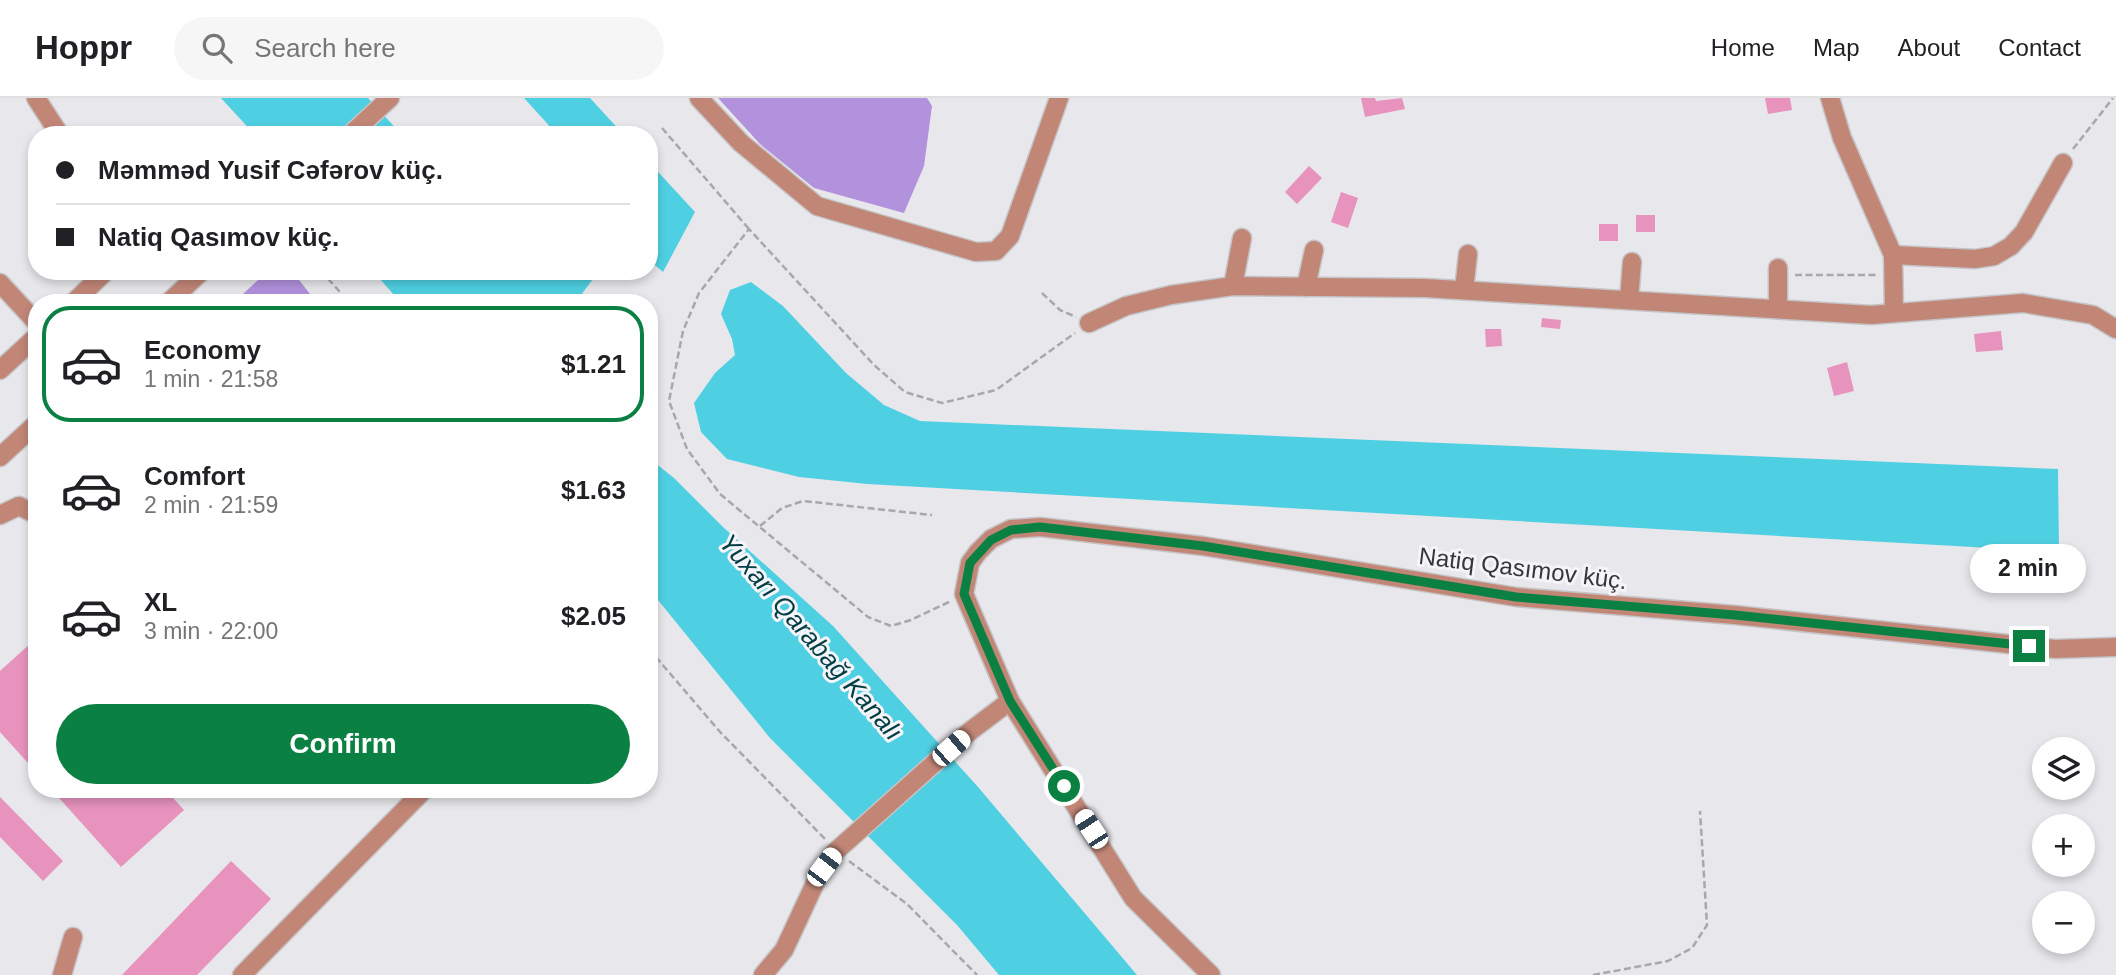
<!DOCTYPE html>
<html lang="en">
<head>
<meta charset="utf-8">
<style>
  :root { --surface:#fff; --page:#f6f6f6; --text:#202124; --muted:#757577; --line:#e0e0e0; --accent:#0b8043 }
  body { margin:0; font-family:Arial,sans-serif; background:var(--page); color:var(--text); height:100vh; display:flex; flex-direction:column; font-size:26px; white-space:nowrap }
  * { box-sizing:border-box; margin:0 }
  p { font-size:23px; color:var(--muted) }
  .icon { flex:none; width:38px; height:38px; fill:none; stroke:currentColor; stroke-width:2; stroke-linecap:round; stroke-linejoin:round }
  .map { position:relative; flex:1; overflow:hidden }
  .panel { position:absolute; left:28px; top:196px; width:630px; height:504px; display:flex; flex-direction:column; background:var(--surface); border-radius:28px; box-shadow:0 4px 10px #0003 }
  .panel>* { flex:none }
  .hud { position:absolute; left:28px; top:28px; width:630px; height:154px; border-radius:28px; box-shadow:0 4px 10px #0003; display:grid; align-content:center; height:154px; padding:0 28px; background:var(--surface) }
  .controls { position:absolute; left:2032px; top:639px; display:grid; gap:14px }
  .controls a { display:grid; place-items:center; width:63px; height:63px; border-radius:50%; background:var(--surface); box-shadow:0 4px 10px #0003; font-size:35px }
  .end { position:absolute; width:32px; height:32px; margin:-16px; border:9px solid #0b8043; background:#fff; box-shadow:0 0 0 4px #fff }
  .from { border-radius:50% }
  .bubble { position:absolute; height:49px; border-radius:24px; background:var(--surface); box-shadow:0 4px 10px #0003; font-size:23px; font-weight:700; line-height:49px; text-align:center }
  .car { position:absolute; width:21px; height:42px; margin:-21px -10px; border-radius:9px; box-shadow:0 0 5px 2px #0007; background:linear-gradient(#fff 24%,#345 0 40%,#fff 0 76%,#345 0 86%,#fff 0) }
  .hud b { display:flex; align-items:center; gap:24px; height:66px; font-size:26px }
  .hud b+b { border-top:2px solid var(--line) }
  .hud i { width:18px; height:18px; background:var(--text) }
  ul { padding:12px 0 0; list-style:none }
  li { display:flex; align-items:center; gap:21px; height:116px; margin:0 14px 10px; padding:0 14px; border:4px solid transparent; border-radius:28px }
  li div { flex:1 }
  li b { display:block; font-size:26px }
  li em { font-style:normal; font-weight:700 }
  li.active { border-color:var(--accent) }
  li>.icon { width:63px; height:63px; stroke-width:1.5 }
  .cta { display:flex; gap:14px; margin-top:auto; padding:14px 28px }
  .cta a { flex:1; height:80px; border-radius:42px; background:var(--accent); color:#fff; font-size:28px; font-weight:700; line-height:80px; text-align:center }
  header { display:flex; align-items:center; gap:42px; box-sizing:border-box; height:98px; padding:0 35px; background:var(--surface); border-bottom:2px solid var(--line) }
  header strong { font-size:33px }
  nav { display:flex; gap:38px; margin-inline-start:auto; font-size:24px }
  .search { width:490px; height:63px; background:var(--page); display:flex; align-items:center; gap:18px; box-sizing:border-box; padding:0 24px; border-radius:38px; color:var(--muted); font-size:26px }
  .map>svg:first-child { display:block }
  .forest { fill:#b291dd }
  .water { fill:#4fd0e2 }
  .building { fill:#e793be }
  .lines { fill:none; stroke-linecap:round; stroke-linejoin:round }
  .minor-casing { stroke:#c5c4c7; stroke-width:21 }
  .path { stroke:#a8a8ab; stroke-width:2.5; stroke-dasharray:7 3.5; stroke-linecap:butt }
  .minor { stroke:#c28677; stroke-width:18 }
  .route { stroke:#0b8043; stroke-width:9 }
  .labels { text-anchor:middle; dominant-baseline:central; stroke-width:6; stroke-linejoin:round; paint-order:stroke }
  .street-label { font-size:24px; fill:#373738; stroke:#f5f4f8 }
  .water-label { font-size:26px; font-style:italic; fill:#003e45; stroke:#f5f4f8 }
</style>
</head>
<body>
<header>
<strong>Hoppr</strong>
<div class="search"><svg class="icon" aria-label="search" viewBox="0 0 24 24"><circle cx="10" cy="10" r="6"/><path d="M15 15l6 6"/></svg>Search here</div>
<nav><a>Home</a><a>Map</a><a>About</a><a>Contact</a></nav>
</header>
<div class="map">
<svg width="2116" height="877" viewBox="0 0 2116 877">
  <rect width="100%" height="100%" fill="#e8e7eb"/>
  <g class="forest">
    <path d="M718,0H927L932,8L924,68L904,115L814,90L760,46Z"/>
    <path d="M268,173H292L317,205H233Z"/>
  </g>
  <g class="water">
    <path d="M221,0H368L402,37H255Z"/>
    <path d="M524,0H590L624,37H554V33Z"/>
    <path d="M649,64L695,114L663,174L649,162Z"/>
    <path d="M373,173H599L575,205H401Z"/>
    <path d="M751,184L783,208L846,275L884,307L920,323L2058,371L2059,454L867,386L799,379L727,361L701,334L694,305L715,275L735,257L732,241L721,216L730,192Z"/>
    <path d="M649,360L674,380L723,429L833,528L978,689L1137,877H999L957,827L770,640L649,491Z"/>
  </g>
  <g class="building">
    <path d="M1361,0H1375L1376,3L1402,0L1405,11L1365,19Z"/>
    <path d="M1765,0H1790L1792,12L1768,16Z"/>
    <path d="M1309,68L1322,80L1297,106L1285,94Z"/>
    <path d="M1341,94L1358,100L1348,130L1331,124Z"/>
    <rect x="1636" y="117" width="19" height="17"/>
    <rect x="1599" y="126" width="19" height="17"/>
    <path d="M1542,220L1561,222L1560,231L1541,229Z"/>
    <path d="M1485,231H1501L1502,248L1486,249Z"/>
    <path d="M2001,233L2003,252L1976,254L1974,236Z"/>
    <path d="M1847,264L1854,293L1834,298L1827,270Z"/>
    <path d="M32,544L37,549V675L0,634V573Z"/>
    <path d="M51,691H165L184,712L121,769Z"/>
    <path d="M0,699L63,763L43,783L0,739Z"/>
    <path d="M231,763L271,801L197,877H122Z"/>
  </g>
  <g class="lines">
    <defs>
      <g id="minor">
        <path d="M36,0L60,37"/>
        <path d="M699,0L741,45L817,108L976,154L996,153L1010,138L1059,0"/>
        <path d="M1830,0L1842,40L1893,157L1894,215"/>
        <path d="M350,37L390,0"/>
        <path d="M1893,157L1975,161L1994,158L2011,148L2024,134L2063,65"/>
        <path d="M0,185L37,225"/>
        <path d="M1233,188L1242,140"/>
        <path d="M1306,189L1314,152"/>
        <path d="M1464,192L1468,156"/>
        <path d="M1629,202L1632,164"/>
        <path d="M73,205L106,173"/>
        <path d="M168,205L202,173"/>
        <path d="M1778,211V170"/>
        <path d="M1089,225L1126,208L1171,197L1233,188L1425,190L1871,217L2023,205L2093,217L2116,231"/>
        <path d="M0,272L37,238"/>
        <path d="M0,359L37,325"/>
        <path d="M0,417L19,408L37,417"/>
        <path d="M62,877L73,839"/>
        <path d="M242,877L425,691"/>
        <path d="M763,877L784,852L818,779L836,753L969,634L1010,603"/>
        <path d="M1211,877L1133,800L1010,603L964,496L970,465L978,454L991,441L1011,431L1040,429L1203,448L1516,499L1735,517L2055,551L2116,549"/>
      </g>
    </defs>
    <use href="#minor" class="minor-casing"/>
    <g class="path">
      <path d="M662,30L749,131"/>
      <path d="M2073,51L2113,0"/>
      <path d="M321,173L350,205"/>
      <path d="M1795,177H1876"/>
      <path d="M1042,195L1060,212L1076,219"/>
      <path d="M760,428L782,410L803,403L932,417"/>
      <path d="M949,504L911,522L891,528L868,519L720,396L687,351L669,303L683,233L699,195L749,131L874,267L905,294L942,305L996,292L1075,235"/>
      <path d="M649,551L721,635L826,742"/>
      <path d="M849,763L907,806L977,877"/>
      <path d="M1593,877L1668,863L1692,850L1707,827L1700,713"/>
    </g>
    <use href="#minor" class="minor"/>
  </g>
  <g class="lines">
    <path class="route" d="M1064,688L1010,603L964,496L970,465L991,442L1011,432L1040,429L1203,448L1516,499L1735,517L2029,548"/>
  </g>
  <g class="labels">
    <g class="street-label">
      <text transform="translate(1523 470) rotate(7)">Natiq Qasımov küç.</text>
    </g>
    <g class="water-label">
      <text transform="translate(811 539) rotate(49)">Yuxarı Qarabağ Kanalı</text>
    </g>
  </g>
</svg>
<div class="controls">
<a><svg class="icon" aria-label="layers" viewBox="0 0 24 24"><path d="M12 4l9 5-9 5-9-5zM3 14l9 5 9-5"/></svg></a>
<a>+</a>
<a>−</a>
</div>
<i class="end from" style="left:1064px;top:688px"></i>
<i class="end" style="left:2029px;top:548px"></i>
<div class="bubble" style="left:1970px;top:446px;width:116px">2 min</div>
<i class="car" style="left:951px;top:650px;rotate:49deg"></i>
<i class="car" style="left:1091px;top:731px;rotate:327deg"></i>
<i class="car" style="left:824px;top:769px;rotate:37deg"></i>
<div class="hud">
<b><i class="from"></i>Məmməd Yusif Cəfərov küç.</b>
<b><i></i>Natiq Qasımov küç.</b>
</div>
<section class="panel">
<ul>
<li class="active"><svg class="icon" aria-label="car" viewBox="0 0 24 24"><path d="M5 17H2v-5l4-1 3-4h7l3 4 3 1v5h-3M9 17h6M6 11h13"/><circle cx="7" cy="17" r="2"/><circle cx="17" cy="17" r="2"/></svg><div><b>Economy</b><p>1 min · 21:58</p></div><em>$1.21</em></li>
<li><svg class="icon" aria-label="car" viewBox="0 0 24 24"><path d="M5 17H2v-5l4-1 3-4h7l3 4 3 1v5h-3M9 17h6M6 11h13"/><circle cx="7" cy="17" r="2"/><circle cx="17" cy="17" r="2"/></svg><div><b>Comfort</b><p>2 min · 21:59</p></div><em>$1.63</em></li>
<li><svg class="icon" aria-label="car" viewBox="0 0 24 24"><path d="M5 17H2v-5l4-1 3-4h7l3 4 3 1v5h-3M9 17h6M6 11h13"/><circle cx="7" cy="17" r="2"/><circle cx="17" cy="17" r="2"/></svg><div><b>XL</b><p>3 min · 22:00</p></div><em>$2.05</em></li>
</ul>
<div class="cta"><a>Confirm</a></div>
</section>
</div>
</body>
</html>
